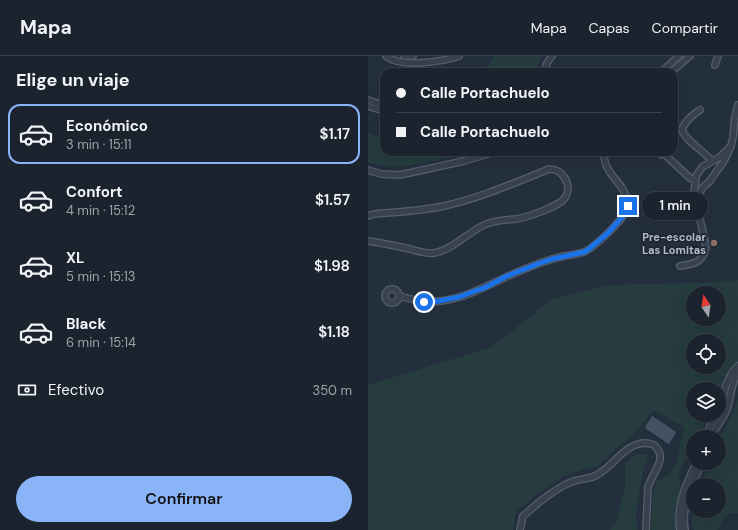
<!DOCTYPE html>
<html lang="es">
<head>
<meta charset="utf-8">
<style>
  :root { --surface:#1b232e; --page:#282f3a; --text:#f1f3f6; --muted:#a0a4aa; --line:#39404a; --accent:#8ab4f8 }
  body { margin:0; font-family:"DM Sans",sans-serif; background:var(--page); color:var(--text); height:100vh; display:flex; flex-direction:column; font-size:15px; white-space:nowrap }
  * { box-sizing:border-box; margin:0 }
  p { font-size:13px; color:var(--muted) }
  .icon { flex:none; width:22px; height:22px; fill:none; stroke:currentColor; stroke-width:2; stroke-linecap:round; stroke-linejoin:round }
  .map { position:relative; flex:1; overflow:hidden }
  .panel { display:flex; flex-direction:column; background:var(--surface); width:368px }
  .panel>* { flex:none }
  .guide { position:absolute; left:12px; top:12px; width:298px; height:88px; border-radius:12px; box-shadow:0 4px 16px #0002,0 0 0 1px var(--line); display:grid; align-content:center; height:88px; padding:0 16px; background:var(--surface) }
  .needle { width:26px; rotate:347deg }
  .tools { position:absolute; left:318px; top:230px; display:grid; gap:8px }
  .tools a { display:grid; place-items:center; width:40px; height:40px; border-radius:50%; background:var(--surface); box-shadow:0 4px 16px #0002,0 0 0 1px var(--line); font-size:20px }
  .end { position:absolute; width:18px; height:18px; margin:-9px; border:5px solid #1a73e8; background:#fff; box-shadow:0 0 0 2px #fff }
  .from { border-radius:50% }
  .bubble { position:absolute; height:28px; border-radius:14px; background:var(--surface); box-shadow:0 4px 16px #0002,0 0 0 1px var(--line); font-size:13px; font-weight:600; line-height:28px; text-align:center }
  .guide b { display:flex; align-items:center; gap:14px; height:38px; font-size:15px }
  .guide b+b { border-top:1px solid var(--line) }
  .guide i { width:10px; height:10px; background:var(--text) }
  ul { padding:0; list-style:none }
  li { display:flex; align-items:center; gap:12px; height:60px; margin:0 8px 6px; padding:0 8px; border:2px solid transparent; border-radius:12px }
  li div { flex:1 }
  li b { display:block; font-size:15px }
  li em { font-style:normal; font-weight:600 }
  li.active { border-color:var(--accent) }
  li>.icon { width:36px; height:36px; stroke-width:1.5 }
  h2 { padding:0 16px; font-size:18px; line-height:48px }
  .pay { display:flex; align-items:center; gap:10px; height:44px; padding:0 16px; font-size:15px }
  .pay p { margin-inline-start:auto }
  .action { display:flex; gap:8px; margin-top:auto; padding:8px 16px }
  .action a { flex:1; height:46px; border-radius:24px; background:var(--accent); color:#111; font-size:16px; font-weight:600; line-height:46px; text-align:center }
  header { display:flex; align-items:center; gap:24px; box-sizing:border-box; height:56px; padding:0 20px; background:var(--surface); border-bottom:1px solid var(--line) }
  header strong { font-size:19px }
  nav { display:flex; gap:22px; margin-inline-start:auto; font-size:14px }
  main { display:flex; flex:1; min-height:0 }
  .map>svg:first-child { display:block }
  .green { fill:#263c3f; fill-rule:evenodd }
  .building { fill:#455162; stroke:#1f2835 }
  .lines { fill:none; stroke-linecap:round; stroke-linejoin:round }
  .street-casing { stroke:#565f6c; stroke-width:8 }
  .street { stroke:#38414e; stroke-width:5.5 }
  .route { stroke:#1a73e8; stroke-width:5 }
  .education-dot { fill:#8d6e63; stroke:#1d2633; stroke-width:1.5 }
  .labels { text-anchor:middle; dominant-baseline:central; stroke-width:3.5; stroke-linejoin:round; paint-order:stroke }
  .poi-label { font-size:11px; font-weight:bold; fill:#b4bcc9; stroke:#1d2633; text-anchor:end }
</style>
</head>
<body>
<header>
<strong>Mapa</strong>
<nav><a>Mapa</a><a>Capas</a><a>Compartir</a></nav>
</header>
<main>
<section class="panel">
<h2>Elige un viaje</h2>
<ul>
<li class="active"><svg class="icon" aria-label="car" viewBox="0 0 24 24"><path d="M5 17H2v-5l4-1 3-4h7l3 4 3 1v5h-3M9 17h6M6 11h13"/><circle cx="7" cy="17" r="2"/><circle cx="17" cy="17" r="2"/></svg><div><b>Económico</b><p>3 min · 15:11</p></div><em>$1.17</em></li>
<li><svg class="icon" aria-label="car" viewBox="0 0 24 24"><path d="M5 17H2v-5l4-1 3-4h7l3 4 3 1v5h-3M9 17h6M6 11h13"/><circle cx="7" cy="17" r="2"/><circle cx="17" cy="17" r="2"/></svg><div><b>Confort</b><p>4 min · 15:12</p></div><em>$1.57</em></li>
<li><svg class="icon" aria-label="car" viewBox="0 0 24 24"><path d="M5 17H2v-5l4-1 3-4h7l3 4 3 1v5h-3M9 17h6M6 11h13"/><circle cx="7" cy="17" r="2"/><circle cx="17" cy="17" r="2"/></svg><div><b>XL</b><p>5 min · 15:13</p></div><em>$1.98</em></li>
<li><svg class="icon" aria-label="car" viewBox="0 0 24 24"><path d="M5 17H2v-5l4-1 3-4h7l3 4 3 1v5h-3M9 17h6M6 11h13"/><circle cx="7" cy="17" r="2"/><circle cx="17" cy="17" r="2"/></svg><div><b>Black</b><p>6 min · 15:14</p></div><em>$1.18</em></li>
</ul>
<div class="pay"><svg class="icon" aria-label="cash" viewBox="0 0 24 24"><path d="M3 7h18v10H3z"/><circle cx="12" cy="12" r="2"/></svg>Efectivo<p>350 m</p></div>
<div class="action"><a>Confirmar</a></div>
</section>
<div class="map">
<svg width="370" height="474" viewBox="0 0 370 474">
  <rect width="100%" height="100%" fill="#242f3e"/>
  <g class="green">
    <path d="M126,0H174L166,16H115Z"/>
    <path d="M0,77L16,83V96H102C75,103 47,112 19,110C12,109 6,108 0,107Z"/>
    <path d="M370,224V309L359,320L350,322L356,323L351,346V333H325V359H345L337,368L333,381H325V388L312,414L310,423L313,429L307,456L308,474H283L284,444L288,426L302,418L308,407L316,371L286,354L266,378L253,388L230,410L214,414L196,420L169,438L148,456L145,474H0V329L124,291L184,243L242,229L355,226ZM325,237H351V263H325ZM325,285H351V311H325Z"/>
    <path d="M370,343V457L359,458L355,463L350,474H326L324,469L325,455H351V429H332L341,407H351V383L365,356Z"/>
    <path d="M268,398L280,399L275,416L268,456L269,474H242L248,467L257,430V408Z"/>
  </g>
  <path class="building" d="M284,359L309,376L301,389L276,372Z"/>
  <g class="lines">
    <defs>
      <g id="street">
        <path d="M18,0C32,12 74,6 91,0"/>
        <path d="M36,0H45"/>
        <path d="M347,9L350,0"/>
        <path d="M176,16L179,7L184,0"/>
        <path d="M293,16L311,0"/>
        <path d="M303,16L322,0"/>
        <path d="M0,44L16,49"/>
        <path d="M0,50L16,55"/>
        <path d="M332,54C324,59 318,64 314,73C315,83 337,96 344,105"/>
        <path d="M293,99L296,98L322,122L327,124"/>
        <path d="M0,114L13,118L32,119L96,105L126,96"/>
        <path d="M330,147L331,139L334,132L341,126L356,105L363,90L365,81L367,61L370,49"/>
        <path d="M0,160L6,158C29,156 53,155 76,150C112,142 146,127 181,113C188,113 192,115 196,121C202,129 201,139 194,145C185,152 160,161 148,163C137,164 126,164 116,169C99,177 84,194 66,197C58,198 49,195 42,193C28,190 14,187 0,185"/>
        <path d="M312,210C326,208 335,207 338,190L326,137L328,120L334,111L352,101L363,90"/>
        <circle cx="24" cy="240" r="7"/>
        <path d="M31,240C45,244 58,247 73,245C97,242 117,231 138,221C149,216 161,211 172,207C180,204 187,202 196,200C202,199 210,198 216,196C226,192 256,163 259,153C260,150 259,147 259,144C257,131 246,124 240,113C237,108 236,102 235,96"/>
        <path d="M351,358C356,350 355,342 357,333C359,324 364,316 370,310"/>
        <path d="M338,381L342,370L351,359"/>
        <path d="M343,381C347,372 354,365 358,356C364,343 361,330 370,317"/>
        <path d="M152,474L155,460L160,456C170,446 193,429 206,425C212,423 220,423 227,420C245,412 255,388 277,387C280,387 283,388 286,389C290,392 293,398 292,403C292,409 283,422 280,431L278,474"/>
        <path d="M312,474C308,449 318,429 328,407"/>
        <path d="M317,474C313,450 324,428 334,407"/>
      </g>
    </defs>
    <use href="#street" class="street-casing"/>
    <use href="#street" class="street"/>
  </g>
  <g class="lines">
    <path class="route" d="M56,246L71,245L91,241L118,231L139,220L172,207L184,203L216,196L221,193L240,177L256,159L259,154L260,150"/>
  </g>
  <circle class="education-dot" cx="346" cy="187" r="4"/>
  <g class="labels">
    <g class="poi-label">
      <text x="338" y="181">Pre-escolar<tspan x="338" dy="13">Las Lomitas</tspan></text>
    </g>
  </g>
</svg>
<div class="tools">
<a><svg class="needle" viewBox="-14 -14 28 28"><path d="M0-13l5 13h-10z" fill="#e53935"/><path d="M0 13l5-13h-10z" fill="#a0a4aa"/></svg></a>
<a><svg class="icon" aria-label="locate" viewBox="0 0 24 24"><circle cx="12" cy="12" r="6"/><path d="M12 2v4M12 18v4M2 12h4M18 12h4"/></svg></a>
<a><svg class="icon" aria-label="layers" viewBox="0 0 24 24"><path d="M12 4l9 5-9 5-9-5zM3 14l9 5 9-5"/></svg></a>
<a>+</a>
<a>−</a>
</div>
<i class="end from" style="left:56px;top:246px"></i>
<i class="end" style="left:260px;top:150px"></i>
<div class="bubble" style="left:274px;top:136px;width:66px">1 min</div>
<div class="guide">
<b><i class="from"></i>Calle Portachuelo</b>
<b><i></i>Calle Portachuelo</b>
</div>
</div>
</main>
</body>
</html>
